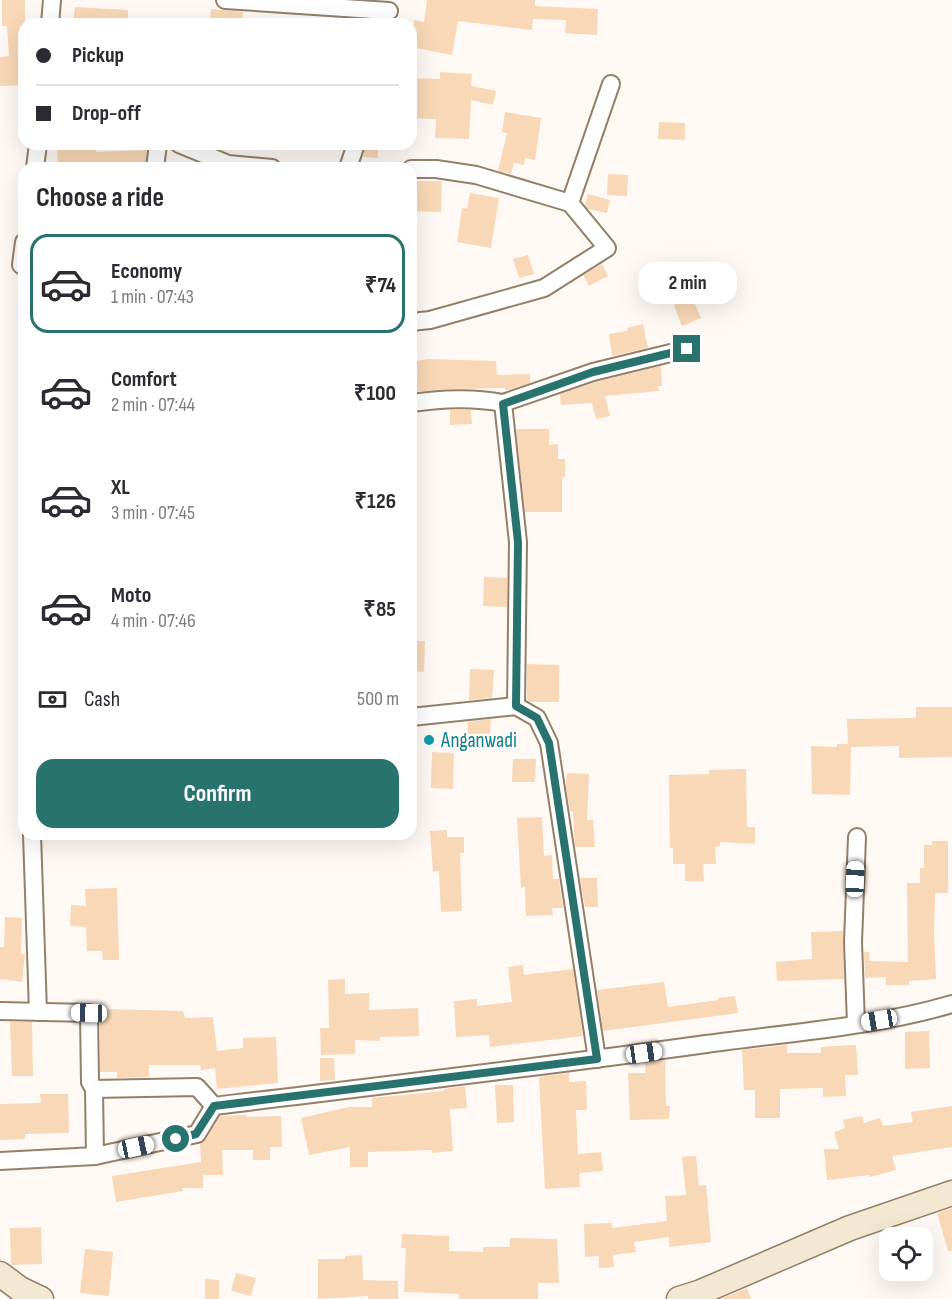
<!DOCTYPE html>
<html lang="en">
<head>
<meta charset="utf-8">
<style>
  :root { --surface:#fff; --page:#f7f7f7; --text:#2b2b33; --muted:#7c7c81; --line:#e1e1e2; --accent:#29736e }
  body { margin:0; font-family:"Sofia Sans Condensed",sans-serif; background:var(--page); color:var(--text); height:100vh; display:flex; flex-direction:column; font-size:22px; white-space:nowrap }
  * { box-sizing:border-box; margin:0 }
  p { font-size:20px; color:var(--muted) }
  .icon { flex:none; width:33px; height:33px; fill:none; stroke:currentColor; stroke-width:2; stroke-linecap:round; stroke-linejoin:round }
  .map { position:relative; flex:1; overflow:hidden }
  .sheet { position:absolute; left:18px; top:162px; width:399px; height:678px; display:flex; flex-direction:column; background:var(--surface); border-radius:18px; box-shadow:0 6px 24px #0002 }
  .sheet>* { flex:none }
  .guide { position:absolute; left:18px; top:18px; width:399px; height:132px; border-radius:18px; box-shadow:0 6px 24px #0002; display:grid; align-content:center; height:132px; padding:0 18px; background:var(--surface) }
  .fabs { position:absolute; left:879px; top:1227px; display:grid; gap:12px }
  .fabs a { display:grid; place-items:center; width:54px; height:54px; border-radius:12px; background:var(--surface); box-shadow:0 6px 24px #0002; font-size:30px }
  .end { position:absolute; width:27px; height:27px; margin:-14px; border:8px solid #29736e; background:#fff; box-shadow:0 0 0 3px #fff }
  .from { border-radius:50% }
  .bubble { position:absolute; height:42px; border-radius:18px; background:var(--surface); box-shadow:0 6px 24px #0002; font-size:20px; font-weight:700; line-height:42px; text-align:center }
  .car { position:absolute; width:18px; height:36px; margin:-18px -9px; border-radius:8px; box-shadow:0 0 4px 2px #0007; background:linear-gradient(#fff 24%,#345 0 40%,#fff 0 76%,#345 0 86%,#fff 0) }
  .guide b { display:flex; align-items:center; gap:21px; height:57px; font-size:22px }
  .guide b+b { border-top:2px solid var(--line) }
  .guide i { width:15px; height:15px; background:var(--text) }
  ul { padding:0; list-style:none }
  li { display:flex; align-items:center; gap:18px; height:99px; margin:0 12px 9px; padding:0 6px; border:3px solid transparent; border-radius:18px }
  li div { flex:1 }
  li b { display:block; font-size:22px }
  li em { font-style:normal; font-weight:700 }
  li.current { border-color:var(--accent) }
  li>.icon { width:54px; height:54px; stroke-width:1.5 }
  h2 { padding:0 18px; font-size:27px; line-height:72px }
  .pay { display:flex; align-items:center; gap:15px; height:66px; padding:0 18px; font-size:22px }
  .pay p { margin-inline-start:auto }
  .action { display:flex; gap:12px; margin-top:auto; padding:12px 18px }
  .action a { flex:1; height:69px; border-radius:18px; background:var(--accent); color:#fff; font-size:24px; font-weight:700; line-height:69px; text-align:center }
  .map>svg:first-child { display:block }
  .building { fill:#f8d8b6 }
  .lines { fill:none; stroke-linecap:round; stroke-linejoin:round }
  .street-casing { stroke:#947f69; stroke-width:20 }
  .secondary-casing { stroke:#947f69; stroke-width:27 }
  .street { stroke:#fff; stroke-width:16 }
  .secondary { stroke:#f3e8d1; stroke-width:24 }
  .route { stroke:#29736e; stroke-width:8 }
  .culture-dot { fill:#0f9aa8; stroke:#fef9f4; stroke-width:2 }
  .labels { text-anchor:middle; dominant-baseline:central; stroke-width:5; stroke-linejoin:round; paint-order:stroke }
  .culture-label { font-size:21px; fill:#0d838f; stroke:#fef9f4; text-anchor:start }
</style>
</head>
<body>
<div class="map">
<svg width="952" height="1299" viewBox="0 0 952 1299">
  <rect width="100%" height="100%" fill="#fef9f4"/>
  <g class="building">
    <path d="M2,0H25L24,85L0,86V57L9,56L7,26H2Z"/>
    <path d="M427,0H535V6L598,9L597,35L565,33L566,20L533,19L532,30L458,21L452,55L411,47L414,20L424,22Z"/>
    <path d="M75,7L128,10V24H73Z"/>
    <path d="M211,9L243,12L242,24H210Z"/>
    <path d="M440,72L472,74L471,86L496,91L493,105L471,100L469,139L435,138L436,119L411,118V78L440,79Z"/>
    <path d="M505,112L541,118L535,160L525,158L524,165L514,163L511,174L498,171L507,133L502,132Z"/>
    <path d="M659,122L685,123V140L658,139Z"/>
    <path d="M57,144H96V152L147,150L145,168H58Z"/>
    <path d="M366,144H378V158L363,157Z"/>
    <path d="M608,174L628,175L627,196L607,195Z"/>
    <path d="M411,181H442L441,212L411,211Z"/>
    <path d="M470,193L499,198L491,248L457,242L462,208L467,209Z"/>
    <path d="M588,194L610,200L607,213L588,209L585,205Z"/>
    <path d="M528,255L534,274L519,278L513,259Z"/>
    <path d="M602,264L608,276L589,286L583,275Z"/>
    <path d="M692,297L701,318L682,326L674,305Z"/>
    <path d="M643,324L648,348L612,356L609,334L628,331L627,328Z"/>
    <path d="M428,359L496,361L497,375L530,374V383L509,390H505V388L449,389L411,392V362Z"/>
    <path d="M661,366L662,386H658L659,391L605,396L610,416L596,419L592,403L561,405L560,394L596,382Z"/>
    <path d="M450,410H471L472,424L450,425Z"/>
    <path d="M516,429H549V445L558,444V459H565V477H562V512H525Z"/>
    <path d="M484,577L507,578V607L483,606Z"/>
    <path d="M411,641H425L424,672L411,671Z"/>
    <path d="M527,664L559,665V702H530L527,700Z"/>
    <path d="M470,669L494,670L492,698L469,700Z"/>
    <path d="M916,707H952V757L899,758V746L851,747L850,795L812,794L811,746L837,747V744H848L847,719L916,718Z"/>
    <path d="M491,719L490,735L468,734V722Z"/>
    <path d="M432,752L454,753L453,789L431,788Z"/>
    <path d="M513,759H536L535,782H512Z"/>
    <path d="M746,769L747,827H755V844L720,842V846L715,847L716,864H703L704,881H685V864H673V848H670L669,775L709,774V770Z"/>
    <path d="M567,773L589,774L587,820H593L595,847H575L573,812L570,811L566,786Z"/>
    <path d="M542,817L544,856L552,855L553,879H559L563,908H552L553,915L526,916L525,887L521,888L517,818Z"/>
    <path d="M447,830V837H464V853H460L462,911L441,912L439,871L433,872L430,831Z"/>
    <path d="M932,841H948V893H935L934,937L936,979L909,981V985H886V977L865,978L864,952H870L869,961L908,962L907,883H920V868H924V845H932Z"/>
    <path d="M580,878H597L598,907H585Z"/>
    <path d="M117,888L119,960H103L102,951H87L86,927L70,926L71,905L86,906L85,889Z"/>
    <path d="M5,917L22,918L21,954H25L22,982L0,979V947H4Z"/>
    <path d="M843,931L844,979L777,981L776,962L812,959L811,932Z"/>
    <path d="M523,965L524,975L573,969L583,1036L490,1047L489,1035L456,1037L454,1001L477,999V1006L512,1002L508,967Z"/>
    <path d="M345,979V994L369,993V1010L418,1008L419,1036L380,1037V1041L355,1040V1054L321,1055L320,1028H329L328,980Z"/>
    <path d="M664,982L668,1007L718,1000V998L735,996L738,1013L603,1031L597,990Z"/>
    <path d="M102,1009L183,1011L185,1018L213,1017L217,1051L243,1048V1038L276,1037L278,1083L217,1089L215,1068L201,1070L200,1065H149V1077L117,1078V1072H100V1016H102Z"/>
    <path d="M10,1022H32L33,1076H12Z"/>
    <path d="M929,1031L930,1068L905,1069V1032Z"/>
    <path d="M787,1045V1053H821V1047L856,1045L858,1075H845L846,1096L823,1097V1088L780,1089V1118H755V1090H744L742,1050Z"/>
    <path d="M320,1058H334L335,1080L320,1081Z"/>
    <path d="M665,1060L666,1106H670L669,1119L630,1120L628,1073H646L645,1063Z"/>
    <path d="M569,1073V1082L586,1081L587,1110H576L578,1154L601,1152L603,1171L579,1173L580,1187L545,1189L539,1077Z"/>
    <path d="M495,1085H513L514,1122L497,1123Z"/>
    <path d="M465,1086L467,1108L450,1109L453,1151L432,1153V1150L368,1152V1167H350V1147L309,1155L301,1118L349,1107H372V1098L444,1091V1089Z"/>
    <path d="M40,1094H68L69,1133L25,1134V1139L0,1140V1104L41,1103Z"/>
    <path d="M952,1106V1147L892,1156L896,1170L870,1177L869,1175L827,1180L824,1149H839L834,1132L845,1128L843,1120L862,1116L864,1123L880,1118L883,1126L913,1122L911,1112Z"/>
    <path d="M247,1115V1117L281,1116L282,1147H270V1160H253V1150H222L223,1175H203V1188H182L183,1191L116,1202L112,1176L201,1162L200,1144L206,1139L220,1116Z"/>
    <path d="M696,1156L699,1186L706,1185L711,1242L669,1247V1237L634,1242L636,1252L613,1255L614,1267L599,1268V1256L585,1257L584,1224L612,1223V1228L667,1221L665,1196L686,1195L682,1157Z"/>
    <path d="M952,1208V1251H948L937,1213Z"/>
    <path d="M41,1227L42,1264L11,1265L10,1228Z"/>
    <path d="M402,1234L449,1236V1251L483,1252V1247H510V1238L557,1239L559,1283H538V1299H459V1294L404,1292L406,1248H401Z"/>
    <path d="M85,1249L113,1252L109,1296L80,1293Z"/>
    <path d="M362,1255L363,1280L398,1281V1299H368V1296L318,1299V1259H345V1256Z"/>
    <path d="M236,1273L256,1278L251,1296L231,1291Z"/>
    <path d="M205,1279L219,1280V1299H205Z"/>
    <path d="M747,1288L751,1299H721Z"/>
  </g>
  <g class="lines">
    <defs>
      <g id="street">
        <path d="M225,0L389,11"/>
        <path d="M50,24L52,0"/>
        <path d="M179,144L228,164L272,168"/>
        <path d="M35,168L38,144"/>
        <path d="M155,168L158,144"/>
        <path d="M348,168L356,144"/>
        <path d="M411,169H436L476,175L570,203L607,248L544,288L430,320L411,322"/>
        <path d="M570,203L611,84"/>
        <path d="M21,265L24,242"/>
        <path d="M411,403C443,399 471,397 503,403L518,542L516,706L411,717"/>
        <path d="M503,403L593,372L687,349"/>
        <path d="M516,706L537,718L549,743L597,1059"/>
        <path d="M32,834L38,1012"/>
        <path d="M0,1011L89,1013L90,1082L94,1089L197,1087L214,1106"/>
        <path d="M856,1024L853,942L857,837"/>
        <path d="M94,1089L95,1156"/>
        <path d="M0,1161L95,1156L197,1134L214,1106C378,1086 542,1067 706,1044C786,1033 875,1027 952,1004"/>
      </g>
      <g id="secondary">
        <path d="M0,1274L20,1289L41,1299"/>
        <path d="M679,1299L701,1292L850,1228L952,1193"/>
      </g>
    </defs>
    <use href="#street" class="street-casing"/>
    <use href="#secondary" class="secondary-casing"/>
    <use href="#street" class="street"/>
    <use href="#secondary" class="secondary"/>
  </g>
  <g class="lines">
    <path class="route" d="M176,1139L196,1134L214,1106L597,1059L549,743L537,718L516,706L518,542L503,404L593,372L687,349"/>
  </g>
  <circle class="culture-dot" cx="429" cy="740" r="6"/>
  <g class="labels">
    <g class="culture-label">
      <text x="441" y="740">Anganwadi</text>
    </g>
  </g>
</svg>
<div class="fabs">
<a><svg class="icon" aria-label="locate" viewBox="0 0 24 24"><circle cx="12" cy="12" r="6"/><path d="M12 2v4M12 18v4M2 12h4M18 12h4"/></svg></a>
</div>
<i class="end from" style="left:176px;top:1139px"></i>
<i class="end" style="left:687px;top:349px"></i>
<div class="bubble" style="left:638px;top:262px;width:99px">2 min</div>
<i class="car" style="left:855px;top:879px;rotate:2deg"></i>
<i class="car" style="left:89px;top:1013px;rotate:271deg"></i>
<i class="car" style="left:879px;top:1020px;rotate:260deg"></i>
<i class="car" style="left:644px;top:1053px;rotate:82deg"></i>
<i class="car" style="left:136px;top:1147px;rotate:78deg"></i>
<div class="guide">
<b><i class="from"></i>Pickup</b>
<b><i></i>Drop-off</b>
</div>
<section class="sheet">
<h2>Choose a ride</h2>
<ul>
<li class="current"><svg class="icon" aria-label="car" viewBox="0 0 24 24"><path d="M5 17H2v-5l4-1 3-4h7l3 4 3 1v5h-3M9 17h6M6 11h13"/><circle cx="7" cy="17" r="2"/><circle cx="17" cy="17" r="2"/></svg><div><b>Economy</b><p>1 min · 07:43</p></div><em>₹74</em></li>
<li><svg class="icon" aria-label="car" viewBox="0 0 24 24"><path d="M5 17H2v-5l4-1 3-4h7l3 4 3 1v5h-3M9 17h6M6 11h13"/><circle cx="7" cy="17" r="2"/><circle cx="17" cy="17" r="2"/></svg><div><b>Comfort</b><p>2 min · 07:44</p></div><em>₹100</em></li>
<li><svg class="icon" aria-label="car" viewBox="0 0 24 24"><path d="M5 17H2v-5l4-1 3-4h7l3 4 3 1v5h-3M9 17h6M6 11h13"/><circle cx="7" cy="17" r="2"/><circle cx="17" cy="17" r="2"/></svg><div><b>XL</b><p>3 min · 07:45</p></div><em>₹126</em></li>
<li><svg class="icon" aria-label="car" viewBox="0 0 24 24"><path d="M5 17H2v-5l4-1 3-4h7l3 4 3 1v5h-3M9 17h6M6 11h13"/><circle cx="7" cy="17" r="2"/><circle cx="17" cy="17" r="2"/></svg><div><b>Moto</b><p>4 min · 07:46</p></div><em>₹85</em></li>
</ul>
<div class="pay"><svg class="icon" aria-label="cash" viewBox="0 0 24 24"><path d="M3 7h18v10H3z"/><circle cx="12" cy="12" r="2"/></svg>Cash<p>500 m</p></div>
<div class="action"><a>Confirm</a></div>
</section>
</div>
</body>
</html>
